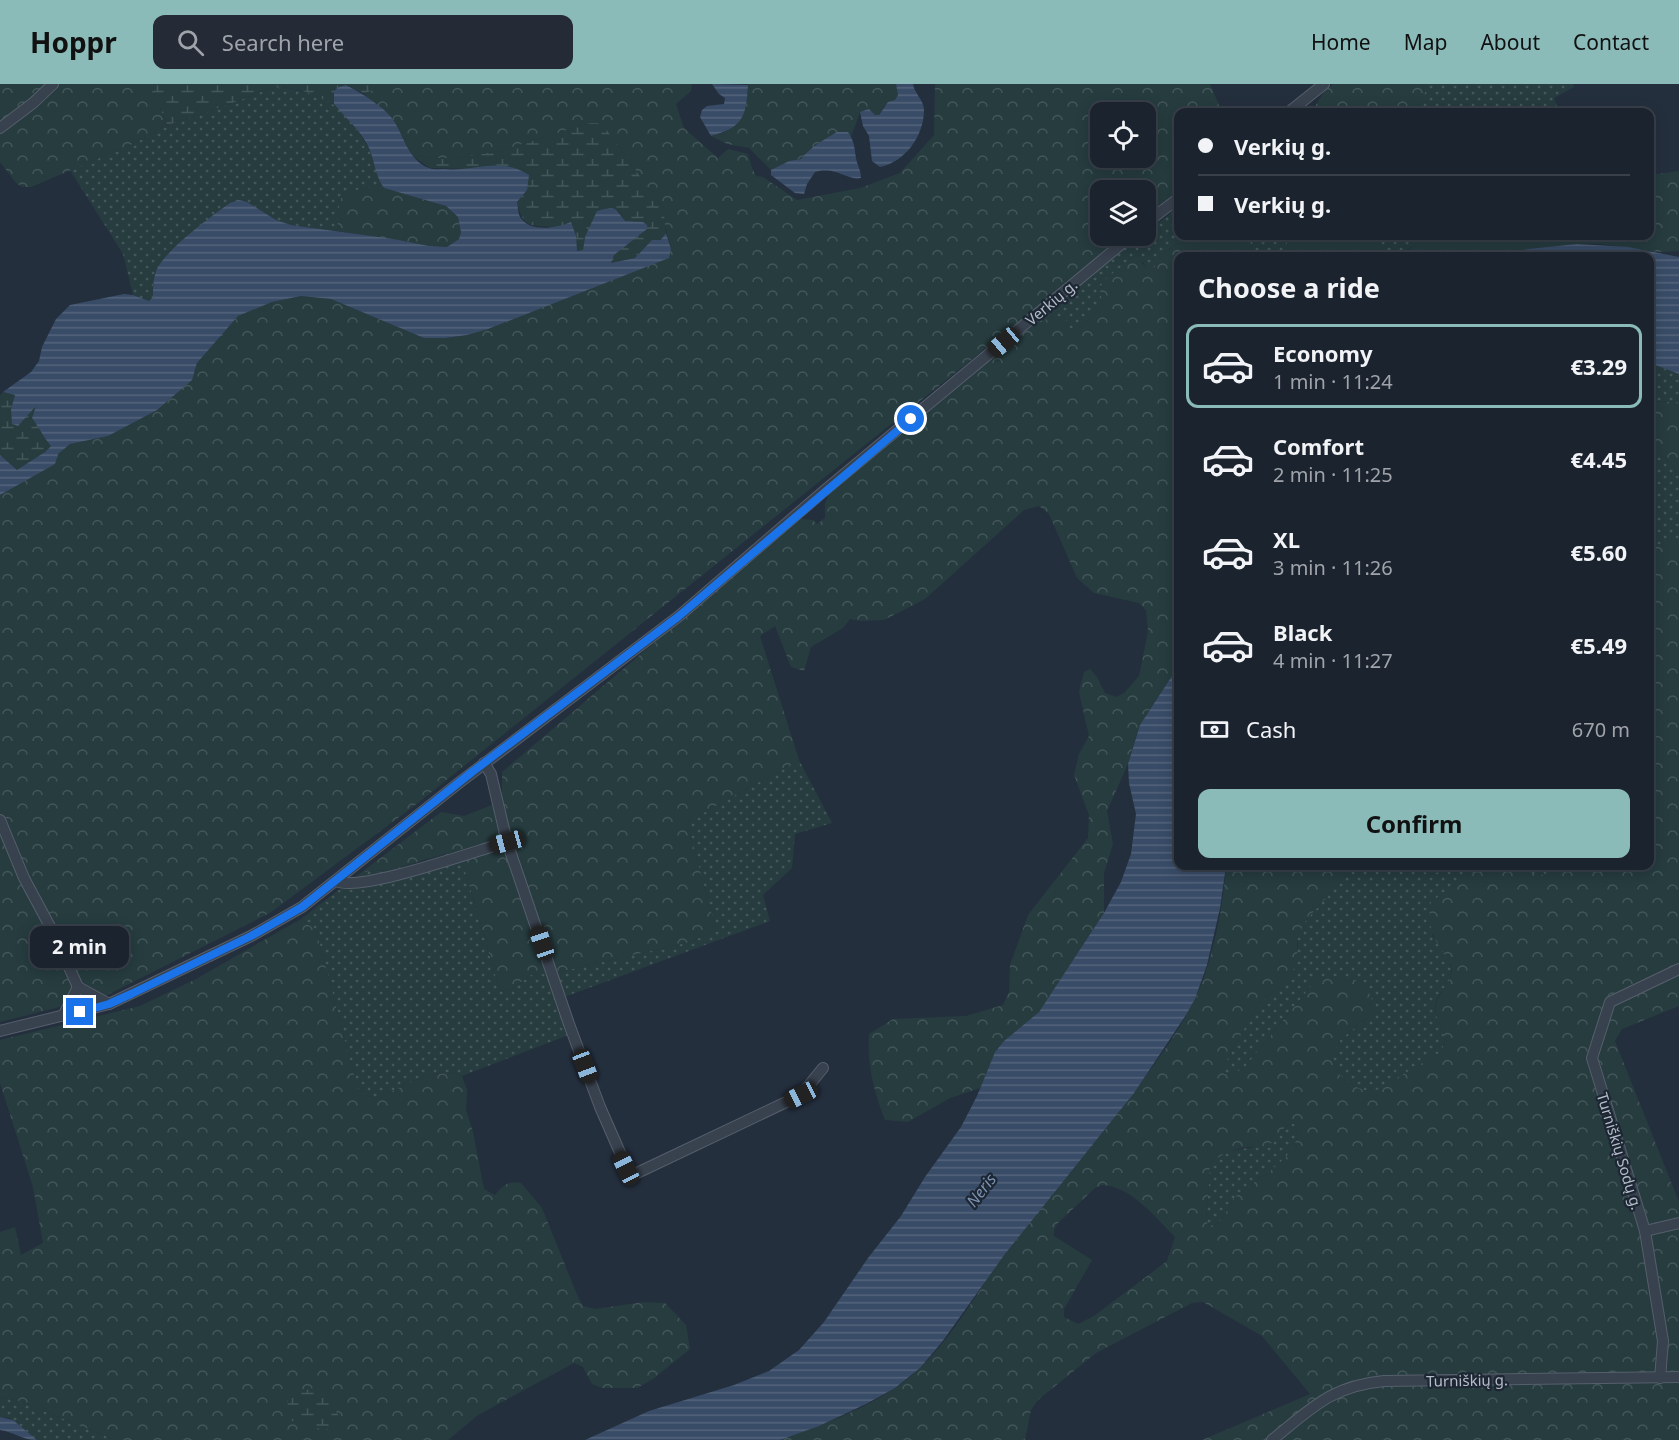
<!DOCTYPE html>
<html lang="en">
<head>
<meta charset="utf-8">
<style>
  :root { --surface:#1b232e; --page:#242b36; --text:#f1f3f6; --muted:#a0a4aa; --line:#39404a; --accent:#8bbbb9 }
  body { margin:0; font-family:"Noto Sans",sans-serif; background:var(--page); color:var(--text); height:100vh; display:flex; flex-direction:column; font-size:22px; white-space:nowrap }
  * { box-sizing:border-box; margin:0 }
  p { font-size:20px; color:var(--muted) }
  .icon { flex:none; width:33px; height:33px; fill:none; stroke:currentColor; stroke-width:2; stroke-linecap:round; stroke-linejoin:round }
  .map { position:relative; flex:1; overflow:hidden }
  .sheet { position:absolute; left:1174px; top:168px; width:480px; height:618px; display:flex; flex-direction:column; background:var(--surface); border-radius:12px; box-shadow:0 3px 15px #0003,0 0 0 2px var(--line) }
  .sheet>* { flex:none }
  .banner { position:absolute; left:1174px; top:24px; width:480px; height:132px; border-radius:12px; box-shadow:0 3px 15px #0003,0 0 0 2px var(--line); display:grid; align-content:center; height:132px; padding:0 24px; background:var(--surface) }
  .buttons { position:absolute; left:1090px; top:18px; display:grid; gap:12px }
  .buttons a { display:grid; place-items:center; width:66px; height:66px; border-radius:12px; background:var(--surface); box-shadow:0 3px 15px #0003,0 0 0 2px var(--line); font-size:30px }
  .end { position:absolute; width:27px; height:27px; margin:-14px; border:8px solid #1a73e8; background:#fff; box-shadow:0 0 0 3px #fff }
  .from { border-radius:50% }
  .bubble { position:absolute; height:42px; border-radius:12px; background:var(--surface); box-shadow:0 3px 15px #0003,0 0 0 2px var(--line); font-size:20px; font-weight:700; line-height:42px; text-align:center }
  .car { position:absolute; width:18px; height:36px; margin:-18px -9px; border-radius:8px; box-shadow:0 0 4px 2px #0007; background:linear-gradient(#222 24%,#8ab4d8 0 40%,#222 0 76%,#8ab4d8 0 86%,#222 0) }
  .banner b { display:flex; align-items:center; gap:21px; height:57px; font-size:22px }
  .banner b+b { border-top:2px solid var(--line) }
  .banner i { width:15px; height:15px; background:var(--text) }
  ul { padding:0; list-style:none }
  li { display:flex; align-items:center; gap:18px; height:84px; margin:0 12px 9px; padding:0 12px; border:3px solid transparent; border-radius:12px }
  li div { flex:1 }
  li b { display:block; font-size:22px }
  li em { font-style:normal; font-weight:700 }
  li.on { border-color:var(--accent) }
  li>.icon { width:54px; height:54px; stroke-width:1.5 }
  h2 { padding:0 24px; font-size:27px; line-height:72px }
  .pay { display:flex; align-items:center; gap:15px; height:66px; padding:0 24px; font-size:22px }
  .pay p { margin-inline-start:auto }
  .primary-button { display:flex; gap:12px; margin-top:auto; padding:12px 24px }
  .primary-button a { flex:1; height:69px; border-radius:12px; background:var(--accent); color:#111; font-size:24px; font-weight:700; line-height:69px; text-align:center }
  header { display:flex; align-items:center; gap:36px; box-sizing:border-box; height:84px; padding:0 30px; background:var(--accent); color:#111 }
  header strong { font-size:28px }
  nav { display:flex; gap:33px; margin-inline-start:auto; font-size:21px }
  .search { width:420px; height:54px; background:var(--page); display:flex; align-items:center; gap:15px; box-sizing:border-box; padding:0 21px; border-radius:12px; color:var(--muted); font-size:22px }
  .map>svg:first-child { display:block }
  .grass { fill:url(#grass-dots) }
  .forest { fill:url(#forest-crowns); fill-rule:evenodd }
  .wetland { fill:url(#wetland-marsh) }
  .water { fill:url(#water-rules) }
  .lines { fill:none; stroke-linecap:round; stroke-linejoin:round }
  .minor-casing { stroke:#565f6c; stroke-width:12 }
  .minor { stroke:#38414e; stroke-width:10 }
  .route { stroke:#1a73e8; stroke-width:8 }
  .labels { text-anchor:middle; dominant-baseline:central; stroke-width:4.5; stroke-linejoin:round; paint-order:stroke }
  .street-label { font-size:15px; fill:#b4bcc9; stroke:#1d2633 }
  .water-label { font-size:16px; font-style:italic; fill:#7c92b1; stroke:#1d2633 }
</style>
</head>
<body>
<header>
<strong>Hoppr</strong>
<div class="search"><svg class="icon" aria-label="search" viewBox="0 0 24 24"><circle cx="10" cy="10" r="6"/><path d="M15 15l6 6"/></svg>Search here</div>
<nav><a>Home</a><a>Map</a><a>About</a><a>Contact</a></nav>
</header>
<div class="map">
<svg width="1679" height="1356" viewBox="0 0 1679 1356">
  <defs>
    <pattern id="grass-dots" width="8" height="8" patternUnits="userSpaceOnUse" patternTransform="scale(1.5)"><rect width="8" height="8" fill="#263c3f"/><path d="M2 2h.1M6 6h.1" fill="none" stroke="#435659" stroke-width="1.8" stroke-linecap="round"/></pattern>
    <pattern id="forest-crowns" width="20" height="18" patternUnits="userSpaceOnUse" patternTransform="scale(1.5)"><rect width="20" height="18" fill="#263c3f"/><path d="M2 6a3 3 0 1 1 6 0M12 15a3 3 0 1 1 6 0" fill="none" stroke="#435659"/></pattern>
    <pattern id="wetland-marsh" width="20" height="14" patternUnits="userSpaceOnUse" patternTransform="scale(1.5)"><rect width="20" height="14" fill="#263c3f"/><path d="M1 5h8M5 5V1M11 12h8M15 12V8" fill="none" stroke="#435659"/></pattern>
    <pattern id="water-rules" width="6" height="5" patternUnits="userSpaceOnUse" patternTransform="scale(1.5)"><rect width="6" height="5" fill="#394c67"/><path d="M0 2.5h6" fill="none" stroke="#53647b"/></pattern>
  </defs>
  <rect width="100%" height="100%" fill="#242f3e"/>
  <g class="grass">
    <path d="M1422,0H1573L1574,3L1554,14L1559,28H1431L1430,25L1423,28H1395L1425,9Z"/>
    <path d="M282,3C299,6 321,10 334,21C349,33 363,52 371,69C376,81 376,93 384,104H368L339,123L337,147L291,141L276,136L247,118L230,119L168,170L153,200V213L149,217L133,211L123,170L70,86L135,59L167,41L230,20L268,5Z"/>
    <path d="M1179,123V152H1187L1165,168L1154,184L1148,186L1143,178L1100,202V208L1104,220L1075,248L1072,247L1064,234L1053,233L1029,245C1045,231 1132,152 1146,152V148Z"/>
    <path d="M1247,152H1284L1292,172H1257Z"/>
    <path d="M1383,152H1426C1413,163 1400,172 1382,172L1379,163Z"/>
    <path d="M1650,279L1679,290V318L1650,317Z"/>
    <path d="M1650,361L1675,383L1679,391V454L1652,465H1650Z"/>
    <path d="M799,676L832,739L795,750L792,784L763,811L770,837L559,915L571,950L462,992L453,988L425,992L377,1014L364,1011L358,1006L316,846L301,835L362,788L389,786L421,778L459,766L500,907L511,905L531,891L559,888L690,858L716,846L687,738Z"/>
    <path d="M1355,782H1422V784L1448,786L1452,782H1485L1472,790L1432,851C1438,860 1450,874 1451,884C1453,899 1440,906 1436,918C1431,938 1452,945 1441,968L1373,1009C1349,1003 1338,995 1331,971L1341,955L1374,928L1316,896L1245,983L1234,990L1226,991L1223,987L1224,981L1255,925L1267,912L1279,904L1298,863L1297,854L1306,836Z"/>
    <path d="M1508,782H1555L1544,792H1534Z"/>
    <path d="M1293,1039L1297,1042C1303,1074 1255,1094 1235,1113C1226,1122 1225,1143 1209,1141L1206,1137L1210,1080C1231,1059 1250,1069 1272,1057C1281,1053 1281,1042 1293,1039Z"/>
    <path d="M0,1313L19,1317L116,1356H37L10,1334L0,1333Z"/>
  </g>
  <g class="forest">
    <path d="M0,0H150L167,41L135,59L31,103H22L16,99L0,78Z"/>
    <path d="M385,0H692L691,7L676,20L684,44L718,74L728,65L748,70L752,84L756,92L763,93L797,116L860,104L900,89L934,51L935,0H1210L1222,28H1179V109L1146,136V106H1101V152H1126L414,722L270,829L107,911L0,938V411L23,396L70,360L108,352L195,288L197,279L238,232L272,218L301,212L331,215L424,254H445L467,251L671,165L659,119L604,42L590,39C536,55 467,84 411,71L401,50L364,10ZM1101,28H1146V74H1101Z"/>
    <path d="M748,0H896L898,11L895,16L884,22L878,32L870,28H860L851,53L848,48C831,53 812,60 801,75L789,77L771,86L749,64L727,60L711,52L723,49L746,23Z"/>
    <path d="M1333,0H1422L1425,9L1416,23H1405L1395,28L1312,27L1324,8Z"/>
    <path d="M1679,87V167L1658,168L1601,160H1577L1528,165L1495,172H1390L1410,165L1426,152H1650V91Z"/>
    <path d="M368,104H384L446,122L458,133L461,148L459,155L447,163L429,162L337,147L339,123L341,114L356,106Z"/>
    <path d="M1187,152H1247L1257,172H1179V581L1146,631L1136,652L1128,680L1107,727L1113,760L1104,789V829L1039,928L1004,957L995,968L980,1004L950,1014L908,1038L885,1036C874,1008 867,981 869,950L893,935L966,932L1003,921L1009,908L1010,881L1028,831L1088,754L1089,731L1074,691L1079,670L1089,652L1079,608L1084,588L1090,585L1097,593L1105,609L1116,613L1124,609L1139,592L1148,548L1146,526L1139,519L1094,509L1077,494L1049,430L1039,422L1024,426L925,515L884,536L860,537L850,535L843,544L811,563L804,587L791,583L775,542L760,552L799,676L687,738L716,846L690,858L559,888L531,891L511,905L500,907L459,766L389,786L362,788L441,728L464,732L502,717V688L800,435L813,436L817,440L825,434V420L829,410L1028,245C1040,239 1051,230 1064,234L1072,247L1075,248L1104,220C1102,216 1100,210 1100,206C1101,194 1127,178 1138,175L1148,185L1154,184L1165,168Z"/>
    <path d="M1284,152H1383L1379,163L1382,172H1292Z"/>
    <path d="M1650,317L1679,318V391L1675,383L1650,361Z"/>
    <path d="M1679,454V922L1622,945L1615,957L1679,1118V1356H1202L1310,1310L1262,1252L1203,1218L1192,1219L1096,1269L1038,1316L1031,1326L1025,1356H780C824,1340 873,1323 910,1293C950,1260 975,1209 1007,1168C1047,1115 1091,1065 1131,1012C1154,981 1179,948 1196,913C1213,876 1223,823 1226,782H1355L1306,836L1297,854V881L1279,904L1267,912L1255,925L1224,981V990H1234L1245,983L1316,896C1344,886 1373,895 1374,928L1341,955L1331,971C1338,995 1349,1003 1373,1008L1441,968C1452,946 1432,939 1436,920C1439,907 1455,897 1451,882C1450,878 1446,874 1444,870C1432,851 1427,841 1431,818C1454,802 1478,777 1507,782C1521,784 1530,792 1544,791L1555,782H1650V465ZM1293,1039L1297,1042C1303,1074 1255,1094 1235,1113C1226,1122 1225,1143 1209,1141L1206,1137L1210,1080C1221,1070 1234,1064 1249,1063C1255,1063 1263,1063 1268,1061C1280,1056 1280,1042 1293,1039ZM1103,1101C1132,1103 1156,1134 1175,1153L1167,1177L1094,1232L1078,1240L1064,1233V1225L1092,1176L1054,1152V1146L1057,1140L1095,1104Z"/>
    <path d="M1422,782H1452C1446,789 1433,790 1423,788Z"/>
    <path d="M301,835L316,846L358,1006L365,1011L377,1014L425,992L453,988L462,992L467,1006L466,1026L473,1048L484,1105L495,1111C503,1101 507,1097 521,1099L542,1124L578,1213L583,1222L595,1225L644,1218L665,1219L686,1241L690,1265L653,1295L637,1304H602L592,1300L583,1283L574,1279L478,1331L448,1356H116L19,1317L0,1313V1148L15,1143L21,1171L43,1159L33,1103L0,999V956L140,922L196,895Z"/>
  </g>
  <g class="wetland">
    <path d="M150,0H385L364,10L347,1L334,7V20L301,6L282,3L268,5L230,20L167,41Z"/>
    <path d="M590,39H598L604,42L659,119L664,131L666,149L661,156H652L635,174L611,179L613,171L647,145L625,137L618,126L585,153L583,166L576,167V152C570,149 564,145 558,144C533,139 524,149 517,118L527,106L472,85L430,84L411,71C467,84 536,55 590,39Z"/>
    <path d="M3,308L15,311L11,325L37,320L32,334C39,343 43,353 51,362L45,368L17,386L0,371V311Z"/>
    <path d="M313,1304C334,1309 336,1321 340,1341L336,1346L308,1343L292,1337L288,1322L287,1312Z"/>
  </g>
  <g class="water">
    <path d="M712,0L748,1C746,32 744,43 711,52L700,33L702,26L707,22L724,20L725,14L719,10Z"/>
    <path d="M896,0H913C914,9 924,16 924,26C924,52 905,78 880,83L872,77L869,52L863,42L860,28L869,25L875,31H879L888,18L895,16L898,11Z"/>
    <path d="M346,1C360,8 382,22 391,33C405,51 406,75 429,84C433,86 439,85 443,85C475,88 501,72 529,91L527,106L517,118C518,122 518,129 520,133C530,149 557,144 571,138L576,152L577,167L583,166L585,153L597,127C617,122 614,123 625,137L643,138L647,141V145L614,171L611,179L635,174L652,156H661L666,149L671,165L669,174L488,245L467,251L445,254H424L331,215L301,212L272,218L238,232L197,279L192,296L157,326L108,352L70,360L58,370L55,380L0,411V371L17,386L45,368L51,362C43,353 39,343 32,334L36,322L18,342L12,340L11,325L15,311L3,308L31,288L39,277L42,263L56,235L70,221L124,210L133,211L149,217L153,213C153,204 153,194 157,185C167,165 210,133 230,119L239,116L247,118L276,136L291,141L393,155L429,162L447,163L459,155L461,148L458,133L446,122L384,104C374,91 375,74 367,60C359,45 345,33 334,20V7L339,3Z"/>
    <path d="M837,48H848C855,59 854,62 856,74C857,81 861,86 861,94C846,97 838,82 815,88L807,100L804,110L795,109L771,91V86L789,77L801,75C809,64 825,55 837,48Z"/>
    <path d="M1577,160L1628,163L1679,173V290L1650,279V172H1495L1528,165Z"/>
    <path d="M1179,581V782H1226L1220,824L1207,881L1195,915L1186,931L1134,1009L1005,1170L942,1258L920,1284L895,1304L866,1320L819,1342L780,1356H585L649,1327L734,1301L769,1287L799,1266L824,1238L868,1174L901,1132L925,1093L961,1043L977,1012L995,968L1004,957L1039,928L1104,829L1121,798L1131,770L1136,730L1129,699L1128,680L1140,641Z"/>
    <path d="M0,1333L13,1336L37,1356C21,1356 15,1348 0,1346Z"/>
  </g>
  <g class="lines">
    <defs>
      <g id="minor">
        <path d="M1289,28L1324,0"/>
        <path d="M0,44L33,19L53,0"/>
        <path d="M1146,139L1179,114"/>
        <path d="M484,679L491,690L507,758L569,940L600,1023L629,1089H637L801,1011L823,984"/>
        <path d="M0,736L24,794L54,850L78,903L109,920"/>
        <path d="M337,797C359,809 478,766 507,758"/>
        <path d="M63,932L78,903"/>
        <path d="M0,947L109,920L251,852L302,823L460,698L679,532L825,406L1131,152"/>
        <path d="M1645,1147L1679,1139"/>
        <path d="M1660,1294L1663,1257L1645,1147L1592,974L1610,918L1679,885"/>
        <path d="M1272,1356C1312,1324 1331,1302 1384,1297L1679,1293"/>
      </g>
    </defs>
    <use href="#minor" class="minor-casing"/>
    <use href="#minor" class="minor"/>
  </g>
  <g class="lines">
    <path class="route" d="M80,928L109,920L131,910L251,852L302,823L472,688L679,532L911,335"/>
  </g>
  <g class="labels">
    <g class="street-label">
      <text transform="translate(1051 218) rotate(-40)">Verkių g.</text>
      <text transform="translate(1620 1067) rotate(73)">Turniškių Sodų g.</text>
      <text transform="translate(1467 1296) rotate(-1)">Turniškių g.</text>
    </g>
    <g class="water-label">
      <text transform="translate(981 1106) rotate(-52)">Neris</text>
    </g>
  </g>
</svg>
<div class="buttons">
<a><svg class="icon" aria-label="locate" viewBox="0 0 24 24"><circle cx="12" cy="12" r="6"/><path d="M12 2v4M12 18v4M2 12h4M18 12h4"/></svg></a>
<a><svg class="icon" aria-label="layers" viewBox="0 0 24 24"><path d="M12 4l9 5-9 5-9-5zM3 14l9 5 9-5"/></svg></a>
</div>
<i class="end from" style="left:911px;top:335px"></i>
<i class="end" style="left:80px;top:928px"></i>
<div class="bubble" style="left:30px;top:842px;width:99px">2 min</div>
<i class="car" style="left:1004px;top:258px;rotate:230deg"></i>
<i class="car" style="left:507px;top:758px;rotate:255deg"></i>
<i class="car" style="left:542px;top:859px;rotate:341deg"></i>
<i class="car" style="left:585px;top:982px;rotate:159deg"></i>
<i class="car" style="left:801px;top:1011px;rotate:243deg"></i>
<i class="car" style="left:626px;top:1084px;rotate:334deg"></i>
<div class="banner">
<b><i class="from"></i>Verkių g.</b>
<b><i></i>Verkių g.</b>
</div>
<section class="sheet">
<h2>Choose a ride</h2>
<ul>
<li class="on"><svg class="icon" aria-label="car" viewBox="0 0 24 24"><path d="M5 17H2v-5l4-1 3-4h7l3 4 3 1v5h-3M9 17h6M6 11h13"/><circle cx="7" cy="17" r="2"/><circle cx="17" cy="17" r="2"/></svg><div><b>Economy</b><p>1 min · 11:24</p></div><em>€3.29</em></li>
<li><svg class="icon" aria-label="car" viewBox="0 0 24 24"><path d="M5 17H2v-5l4-1 3-4h7l3 4 3 1v5h-3M9 17h6M6 11h13"/><circle cx="7" cy="17" r="2"/><circle cx="17" cy="17" r="2"/></svg><div><b>Comfort</b><p>2 min · 11:25</p></div><em>€4.45</em></li>
<li><svg class="icon" aria-label="car" viewBox="0 0 24 24"><path d="M5 17H2v-5l4-1 3-4h7l3 4 3 1v5h-3M9 17h6M6 11h13"/><circle cx="7" cy="17" r="2"/><circle cx="17" cy="17" r="2"/></svg><div><b>XL</b><p>3 min · 11:26</p></div><em>€5.60</em></li>
<li><svg class="icon" aria-label="car" viewBox="0 0 24 24"><path d="M5 17H2v-5l4-1 3-4h7l3 4 3 1v5h-3M9 17h6M6 11h13"/><circle cx="7" cy="17" r="2"/><circle cx="17" cy="17" r="2"/></svg><div><b>Black</b><p>4 min · 11:27</p></div><em>€5.49</em></li>
</ul>
<div class="pay"><svg class="icon" aria-label="cash" viewBox="0 0 24 24"><path d="M3 7h18v10H3z"/><circle cx="12" cy="12" r="2"/></svg>Cash<p>670 m</p></div>
<div class="primary-button"><a>Confirm</a></div>
</section>
</div>
</body>
</html>
